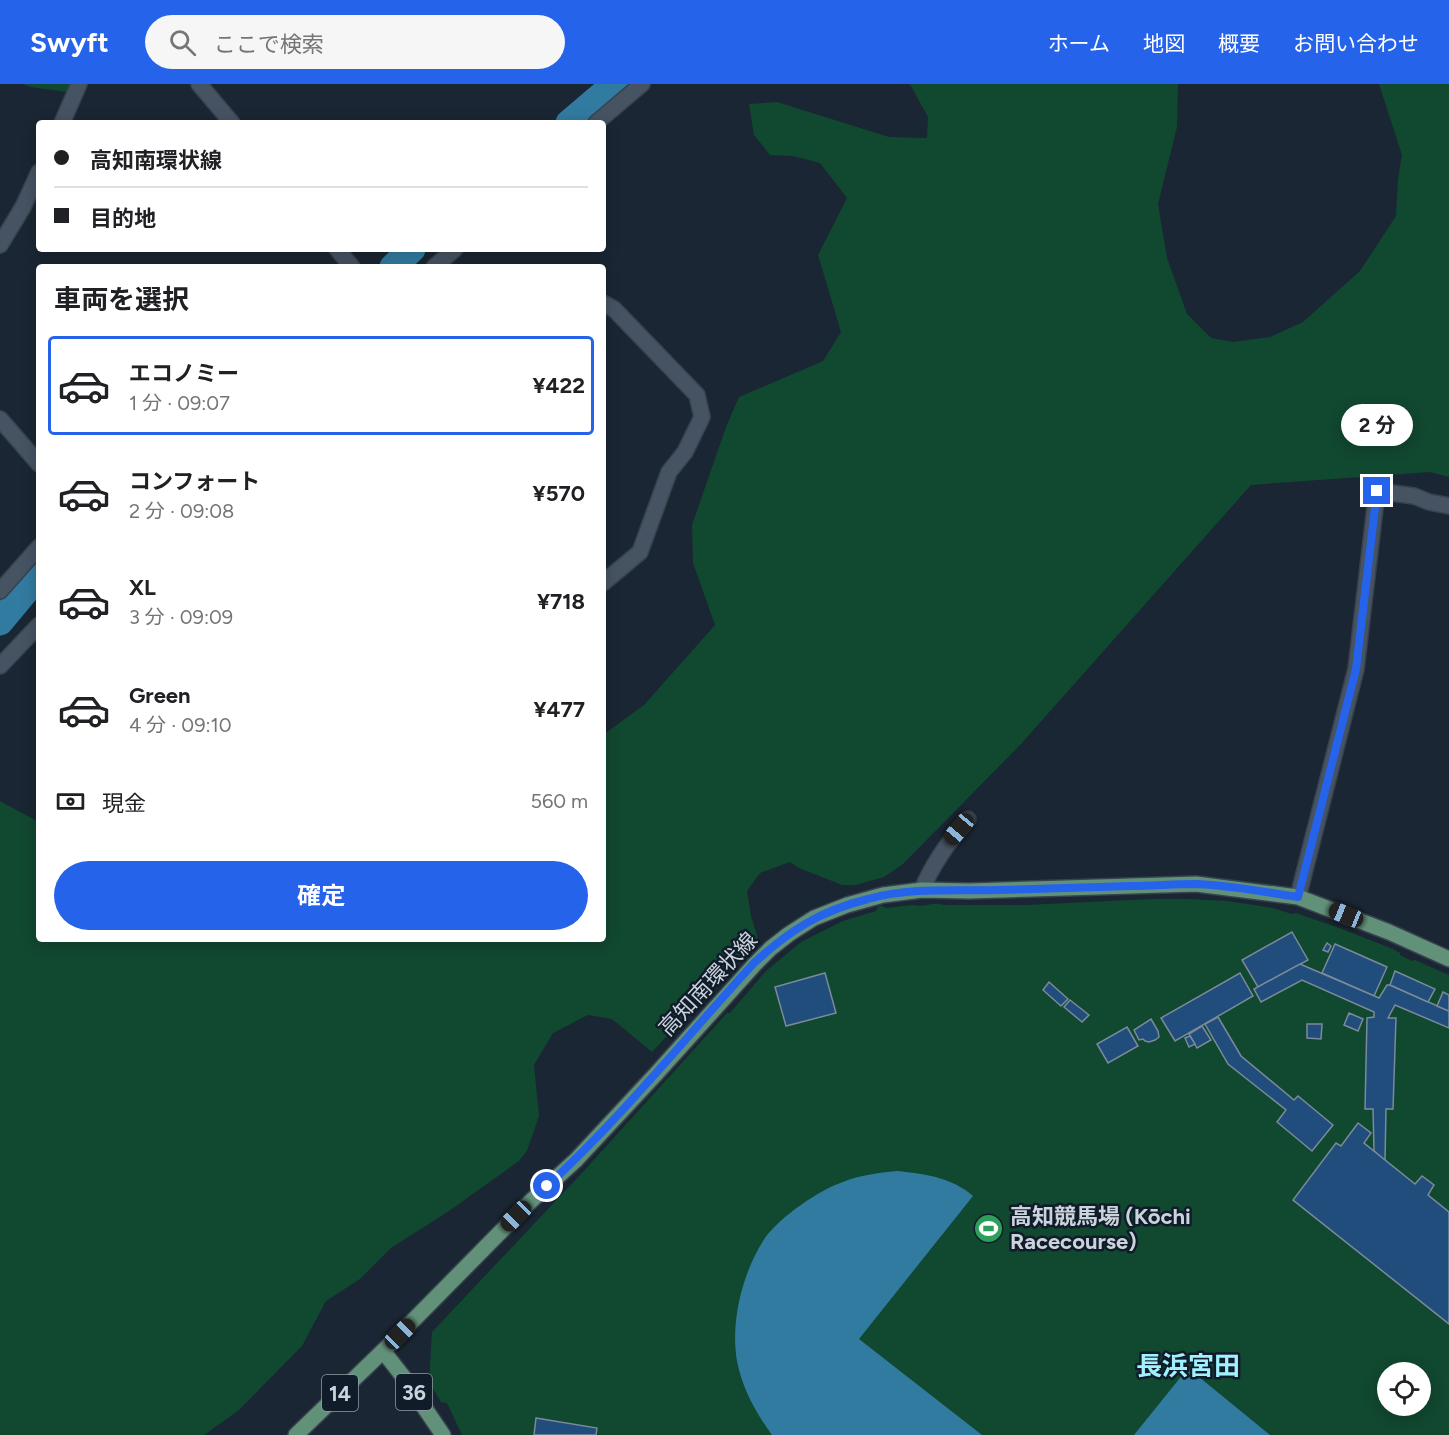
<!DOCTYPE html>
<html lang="ja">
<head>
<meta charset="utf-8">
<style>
  :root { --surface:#fff; --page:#f6f6f6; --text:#202124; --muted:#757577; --line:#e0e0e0; --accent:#2563eb }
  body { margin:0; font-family:Figtree,"Noto Sans JP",sans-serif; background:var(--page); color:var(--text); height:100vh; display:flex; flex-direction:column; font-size:22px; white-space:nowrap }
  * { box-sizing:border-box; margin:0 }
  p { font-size:20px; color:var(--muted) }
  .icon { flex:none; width:33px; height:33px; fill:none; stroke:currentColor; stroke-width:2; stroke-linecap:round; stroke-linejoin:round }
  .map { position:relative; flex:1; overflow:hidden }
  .panel { position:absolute; left:36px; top:180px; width:570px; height:678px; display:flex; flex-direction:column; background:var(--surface); border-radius:6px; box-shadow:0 3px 15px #0003 }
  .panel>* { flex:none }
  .top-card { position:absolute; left:36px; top:36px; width:570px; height:132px; border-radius:6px; box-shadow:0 3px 15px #0003; display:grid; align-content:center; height:132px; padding:0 18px; background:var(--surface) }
  .buttons { position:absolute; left:1377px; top:1278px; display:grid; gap:12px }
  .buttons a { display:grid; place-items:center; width:54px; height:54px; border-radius:50%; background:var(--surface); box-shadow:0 3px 15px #0003; font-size:30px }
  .end { position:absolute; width:27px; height:27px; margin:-14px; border:8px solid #2563eb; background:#fff; box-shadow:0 0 0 3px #fff }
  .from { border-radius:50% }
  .bubble { position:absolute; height:42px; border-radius:21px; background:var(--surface); box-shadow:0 3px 15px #0003; font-size:20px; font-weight:700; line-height:42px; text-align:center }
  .car { position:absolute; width:18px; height:36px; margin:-18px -9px; border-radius:8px; box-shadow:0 0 4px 2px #0007; background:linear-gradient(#222 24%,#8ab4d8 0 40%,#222 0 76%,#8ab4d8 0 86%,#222 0) }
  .top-card b { display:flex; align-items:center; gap:21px; height:57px; font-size:22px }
  .top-card b+b { border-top:2px solid var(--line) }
  .top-card i { width:15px; height:15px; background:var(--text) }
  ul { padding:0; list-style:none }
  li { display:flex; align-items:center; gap:18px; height:99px; margin:0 12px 9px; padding:0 6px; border:3px solid transparent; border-radius:6px }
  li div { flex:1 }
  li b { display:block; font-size:22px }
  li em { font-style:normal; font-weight:700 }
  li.active { border-color:var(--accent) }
  li>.icon { width:54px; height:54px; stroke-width:1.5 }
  h2 { padding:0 18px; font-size:27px; line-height:72px }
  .pay { display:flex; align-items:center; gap:15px; height:66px; padding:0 18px; font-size:22px }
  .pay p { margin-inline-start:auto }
  .action { display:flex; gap:12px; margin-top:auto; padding:12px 18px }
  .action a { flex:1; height:69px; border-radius:36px; background:var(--accent); color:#fff; font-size:24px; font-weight:700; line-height:69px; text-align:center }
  header { display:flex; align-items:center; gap:36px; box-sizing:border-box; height:84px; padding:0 30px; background:var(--accent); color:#fff }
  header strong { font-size:28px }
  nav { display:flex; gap:33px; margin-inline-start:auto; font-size:21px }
  .search { width:420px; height:54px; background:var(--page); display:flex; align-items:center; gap:15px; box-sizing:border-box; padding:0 21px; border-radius:33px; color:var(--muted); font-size:22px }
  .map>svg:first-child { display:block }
  .green { fill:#114830; fill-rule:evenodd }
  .water { fill:#327ba0 }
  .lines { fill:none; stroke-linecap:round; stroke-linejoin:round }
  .river { stroke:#327ba0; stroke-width:27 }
  .building { fill:#204d7b; stroke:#7b8a9a; stroke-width:1.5 }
  .minor-casing { stroke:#38424d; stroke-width:18 }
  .major-casing { stroke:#38424d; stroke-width:18 }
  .minor { stroke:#465363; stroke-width:15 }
  .major { stroke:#62917a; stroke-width:15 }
  .route { stroke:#2563eb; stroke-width:8 }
  .labels { text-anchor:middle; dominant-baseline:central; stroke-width:5; stroke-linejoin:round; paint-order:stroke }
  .shield { fill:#101c29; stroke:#939ca6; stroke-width:1.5 }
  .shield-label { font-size:21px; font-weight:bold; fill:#cbd3dc }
  .street-label { font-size:22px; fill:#cbd3dc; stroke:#101c29 }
  .poi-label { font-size:22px; font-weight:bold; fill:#cbd3dc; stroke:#101c29; text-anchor:start }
  .quarter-label { font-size:26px; font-weight:bold; fill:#a0f0fe; stroke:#101c29 }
</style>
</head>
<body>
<header>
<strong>Swyft</strong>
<div class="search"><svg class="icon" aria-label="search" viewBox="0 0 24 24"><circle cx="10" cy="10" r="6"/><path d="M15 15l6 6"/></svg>ここで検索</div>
<nav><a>ホーム</a><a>地図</a><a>概要</a><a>お問い合わせ</a></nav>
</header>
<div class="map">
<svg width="1449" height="1351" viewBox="0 0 1449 1351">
  <rect width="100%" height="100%" fill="#1a2633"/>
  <g class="green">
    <path d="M23,0H71L67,8L30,3Z"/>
    <path d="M908,0H1178L1177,43L1158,120L1167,174L1187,230L1211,254L1233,258L1270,253L1303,238L1360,187L1396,132L1398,95L1402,71L1379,0H1449V393L1430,388L1251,401L1021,660L903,780L884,793L856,801H842L799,784L790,778L760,789L747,807L751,832L758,855L652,968L612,935L588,931L553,949L534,981L539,1032L527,1067L519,1077L449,1127L391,1164L360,1195L326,1217L302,1262L239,1326L204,1351H0V717L39,738V855H603V651L644,621L715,541L693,479L692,441L726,343L739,313L823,277L841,248L818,171L847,114L820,79L793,72L770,71L754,51L749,20L777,18L889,53L927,54L928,33L911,2Z"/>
    <path d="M1153,815H1188L1227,817L1273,824L1292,830L1296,829L1342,845L1393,865L1400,869V871L1412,877L1415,876L1449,891V1351H462L447,1319L441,1318L429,1298L432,1248L581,1090L727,929H730L766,887L801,858L843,837L876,827L878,823L880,822H883L886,824L913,821C924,824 933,817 944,821H1025ZM1388,1288H1420V1322H1388Z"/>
  </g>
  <g class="water">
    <path d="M897,1087C925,1090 951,1093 973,1112L859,1255L982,1351H772C756,1329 742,1304 737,1277C730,1237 743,1187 765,1154C780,1133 819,1106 843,1098C860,1091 878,1089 897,1087Z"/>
    <path d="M1188,1284L1270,1351H1134Z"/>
  </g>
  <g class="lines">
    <g class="river">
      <path d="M569,39L615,0"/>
      <path d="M393,183L412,165"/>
      <path d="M0,538L39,491"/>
    </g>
  </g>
  <g class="building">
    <path d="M1292,848L1308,876L1258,903L1242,876Z"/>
    <path d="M1327,859L1331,862L1328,868L1323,866Z"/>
    <path d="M1335,860L1387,883L1374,912L1322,889Z"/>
    <path d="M1300,880L1379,914L1387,901H1390L1449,927V944L1395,921L1388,934H1396L1393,1025H1386L1385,1077L1374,1067L1373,1025H1365L1367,934L1374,933V928L1302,896L1261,918L1254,905Z"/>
    <path d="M1395,887L1435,905L1428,918L1390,901Z"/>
    <path d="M825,889L836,929L786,942L775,903Z"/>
    <path d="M1240,889L1253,912L1175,957L1161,934Z"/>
    <path d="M1049,898L1068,915L1061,922L1043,906Z"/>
    <path d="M1443,908L1449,911V927L1437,922Z"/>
    <path d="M1070,916L1089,931L1082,938L1064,923Z"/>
    <path d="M1349,929L1363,935L1358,947L1344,941Z"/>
    <path d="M1218,933L1241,972L1294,1016L1298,1012L1333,1041L1312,1067L1277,1038L1286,1026L1228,980L1205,940Z"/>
    <path d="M1151,935L1158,947L1159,953L1155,956L1149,958L1145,957L1143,955L1139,956L1134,946Z"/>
    <path d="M1307,940H1322L1321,955L1307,954Z"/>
    <path d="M1202,942L1211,956L1197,964L1189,950Z"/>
    <path d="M1127,943L1138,962L1108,979L1097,960Z"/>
    <path d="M1190,952L1195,960L1189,963L1185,954Z"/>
    <path d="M1358,1039L1371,1049L1364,1059L1415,1100L1422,1092L1434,1101L1428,1111L1449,1128V1240L1293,1116L1336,1059L1341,1062Z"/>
    <path d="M536,1334L597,1344L596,1351H534Z"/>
  </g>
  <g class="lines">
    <defs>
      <g id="minor">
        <path d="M199,0L232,39"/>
        <path d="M62,39L79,0"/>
        <path d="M596,39L642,0"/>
        <path d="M0,161L23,123L39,88"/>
        <path d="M337,165L352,183"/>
        <path d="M434,183L455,165"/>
        <path d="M603,219L614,225L697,311L702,333L685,368L669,388L640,468L603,499"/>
        <path d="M0,335L39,380"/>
        <path d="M0,507L39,463"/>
        <path d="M0,582L39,541"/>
        <path d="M922,806C932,780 950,756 968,735"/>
        <path d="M1298,813L1356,585L1377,407L1414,412L1429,418L1449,422"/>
      </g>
      <g id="major">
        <path d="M383,1267L405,1295L443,1351"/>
        <path d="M296,1351L383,1267L532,1116L576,1076L656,990L755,880L771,864L789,850L814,834L847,821L883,811L922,806L969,807L1196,800L1298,813L1389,848L1449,875"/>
      </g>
    </defs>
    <use href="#minor" class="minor-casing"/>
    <use href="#major" class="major-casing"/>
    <use href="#minor" class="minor"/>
    <use href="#major" class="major"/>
  </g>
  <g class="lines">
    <path class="route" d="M547,1102C621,1034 685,954 754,879C790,846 820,827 868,815C911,803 955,807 999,806C1043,805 1087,803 1131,802C1152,802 1173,800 1194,800C1229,801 1264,808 1298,813L1356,585L1377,407"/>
  </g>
  <defs>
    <symbol id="stadium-disc" viewBox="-11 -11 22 22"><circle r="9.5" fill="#2e9e5b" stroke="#101c29"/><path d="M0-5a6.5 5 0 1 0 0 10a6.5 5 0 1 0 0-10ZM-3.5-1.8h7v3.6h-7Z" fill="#fff"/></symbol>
  </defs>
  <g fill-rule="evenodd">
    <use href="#stadium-disc" x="972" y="1128" width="33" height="33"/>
  </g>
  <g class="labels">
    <g class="shield">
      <rect x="396" y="1290" width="36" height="36" rx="4.5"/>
      <rect x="322" y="1291" width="36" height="36" rx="4.5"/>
    </g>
    <g class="shield-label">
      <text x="414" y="1308">36</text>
      <text x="340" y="1309">14</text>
    </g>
    <g class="street-label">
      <text transform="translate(708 900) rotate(-47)">高知南環状線</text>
    </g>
    <g class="poi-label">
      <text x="1010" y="1132">高知競馬場 (Kōchi<tspan x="1010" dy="25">Racecourse)</tspan></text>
    </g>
    <g class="quarter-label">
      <text x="1188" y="1282">長浜宮田</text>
    </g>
  </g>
</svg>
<div class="buttons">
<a><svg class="icon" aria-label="locate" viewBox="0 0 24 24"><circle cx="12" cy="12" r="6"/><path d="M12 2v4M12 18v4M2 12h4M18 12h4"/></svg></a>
</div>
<i class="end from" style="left:547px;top:1102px"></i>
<i class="end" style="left:1377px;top:407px"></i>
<div class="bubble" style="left:1341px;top:320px;width:72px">2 分</div>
<i class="car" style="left:959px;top:745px;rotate:220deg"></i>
<i class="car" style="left:1346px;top:831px;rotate:292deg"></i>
<i class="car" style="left:516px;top:1132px;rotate:225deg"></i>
<i class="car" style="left:400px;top:1250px;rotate:45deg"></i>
<div class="top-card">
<b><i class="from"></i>高知南環状線</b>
<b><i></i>目的地</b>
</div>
<section class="panel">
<h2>車両を選択</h2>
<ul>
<li class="active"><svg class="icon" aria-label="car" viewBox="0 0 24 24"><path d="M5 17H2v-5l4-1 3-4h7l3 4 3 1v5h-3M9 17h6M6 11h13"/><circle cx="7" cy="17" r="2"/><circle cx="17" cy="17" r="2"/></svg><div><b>エコノミー</b><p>1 分 · 09:07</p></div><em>¥422</em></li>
<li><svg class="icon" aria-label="car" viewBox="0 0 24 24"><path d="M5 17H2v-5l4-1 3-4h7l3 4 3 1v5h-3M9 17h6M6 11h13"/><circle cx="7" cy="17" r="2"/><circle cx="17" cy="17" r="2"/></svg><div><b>コンフォート</b><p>2 分 · 09:08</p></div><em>¥570</em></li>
<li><svg class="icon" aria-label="car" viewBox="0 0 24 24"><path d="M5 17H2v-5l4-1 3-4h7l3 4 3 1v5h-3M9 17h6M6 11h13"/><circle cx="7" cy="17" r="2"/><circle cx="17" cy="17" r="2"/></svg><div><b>XL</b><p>3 分 · 09:09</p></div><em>¥718</em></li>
<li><svg class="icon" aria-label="car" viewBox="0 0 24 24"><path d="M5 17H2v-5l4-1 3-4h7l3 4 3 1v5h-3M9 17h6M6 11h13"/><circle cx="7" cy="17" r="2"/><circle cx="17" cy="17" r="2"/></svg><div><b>Green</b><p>4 分 · 09:10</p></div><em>¥477</em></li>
</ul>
<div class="pay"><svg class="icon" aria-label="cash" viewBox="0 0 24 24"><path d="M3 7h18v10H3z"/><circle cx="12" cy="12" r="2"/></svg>現金<p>560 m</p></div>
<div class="action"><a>確定</a></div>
</section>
</div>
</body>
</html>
